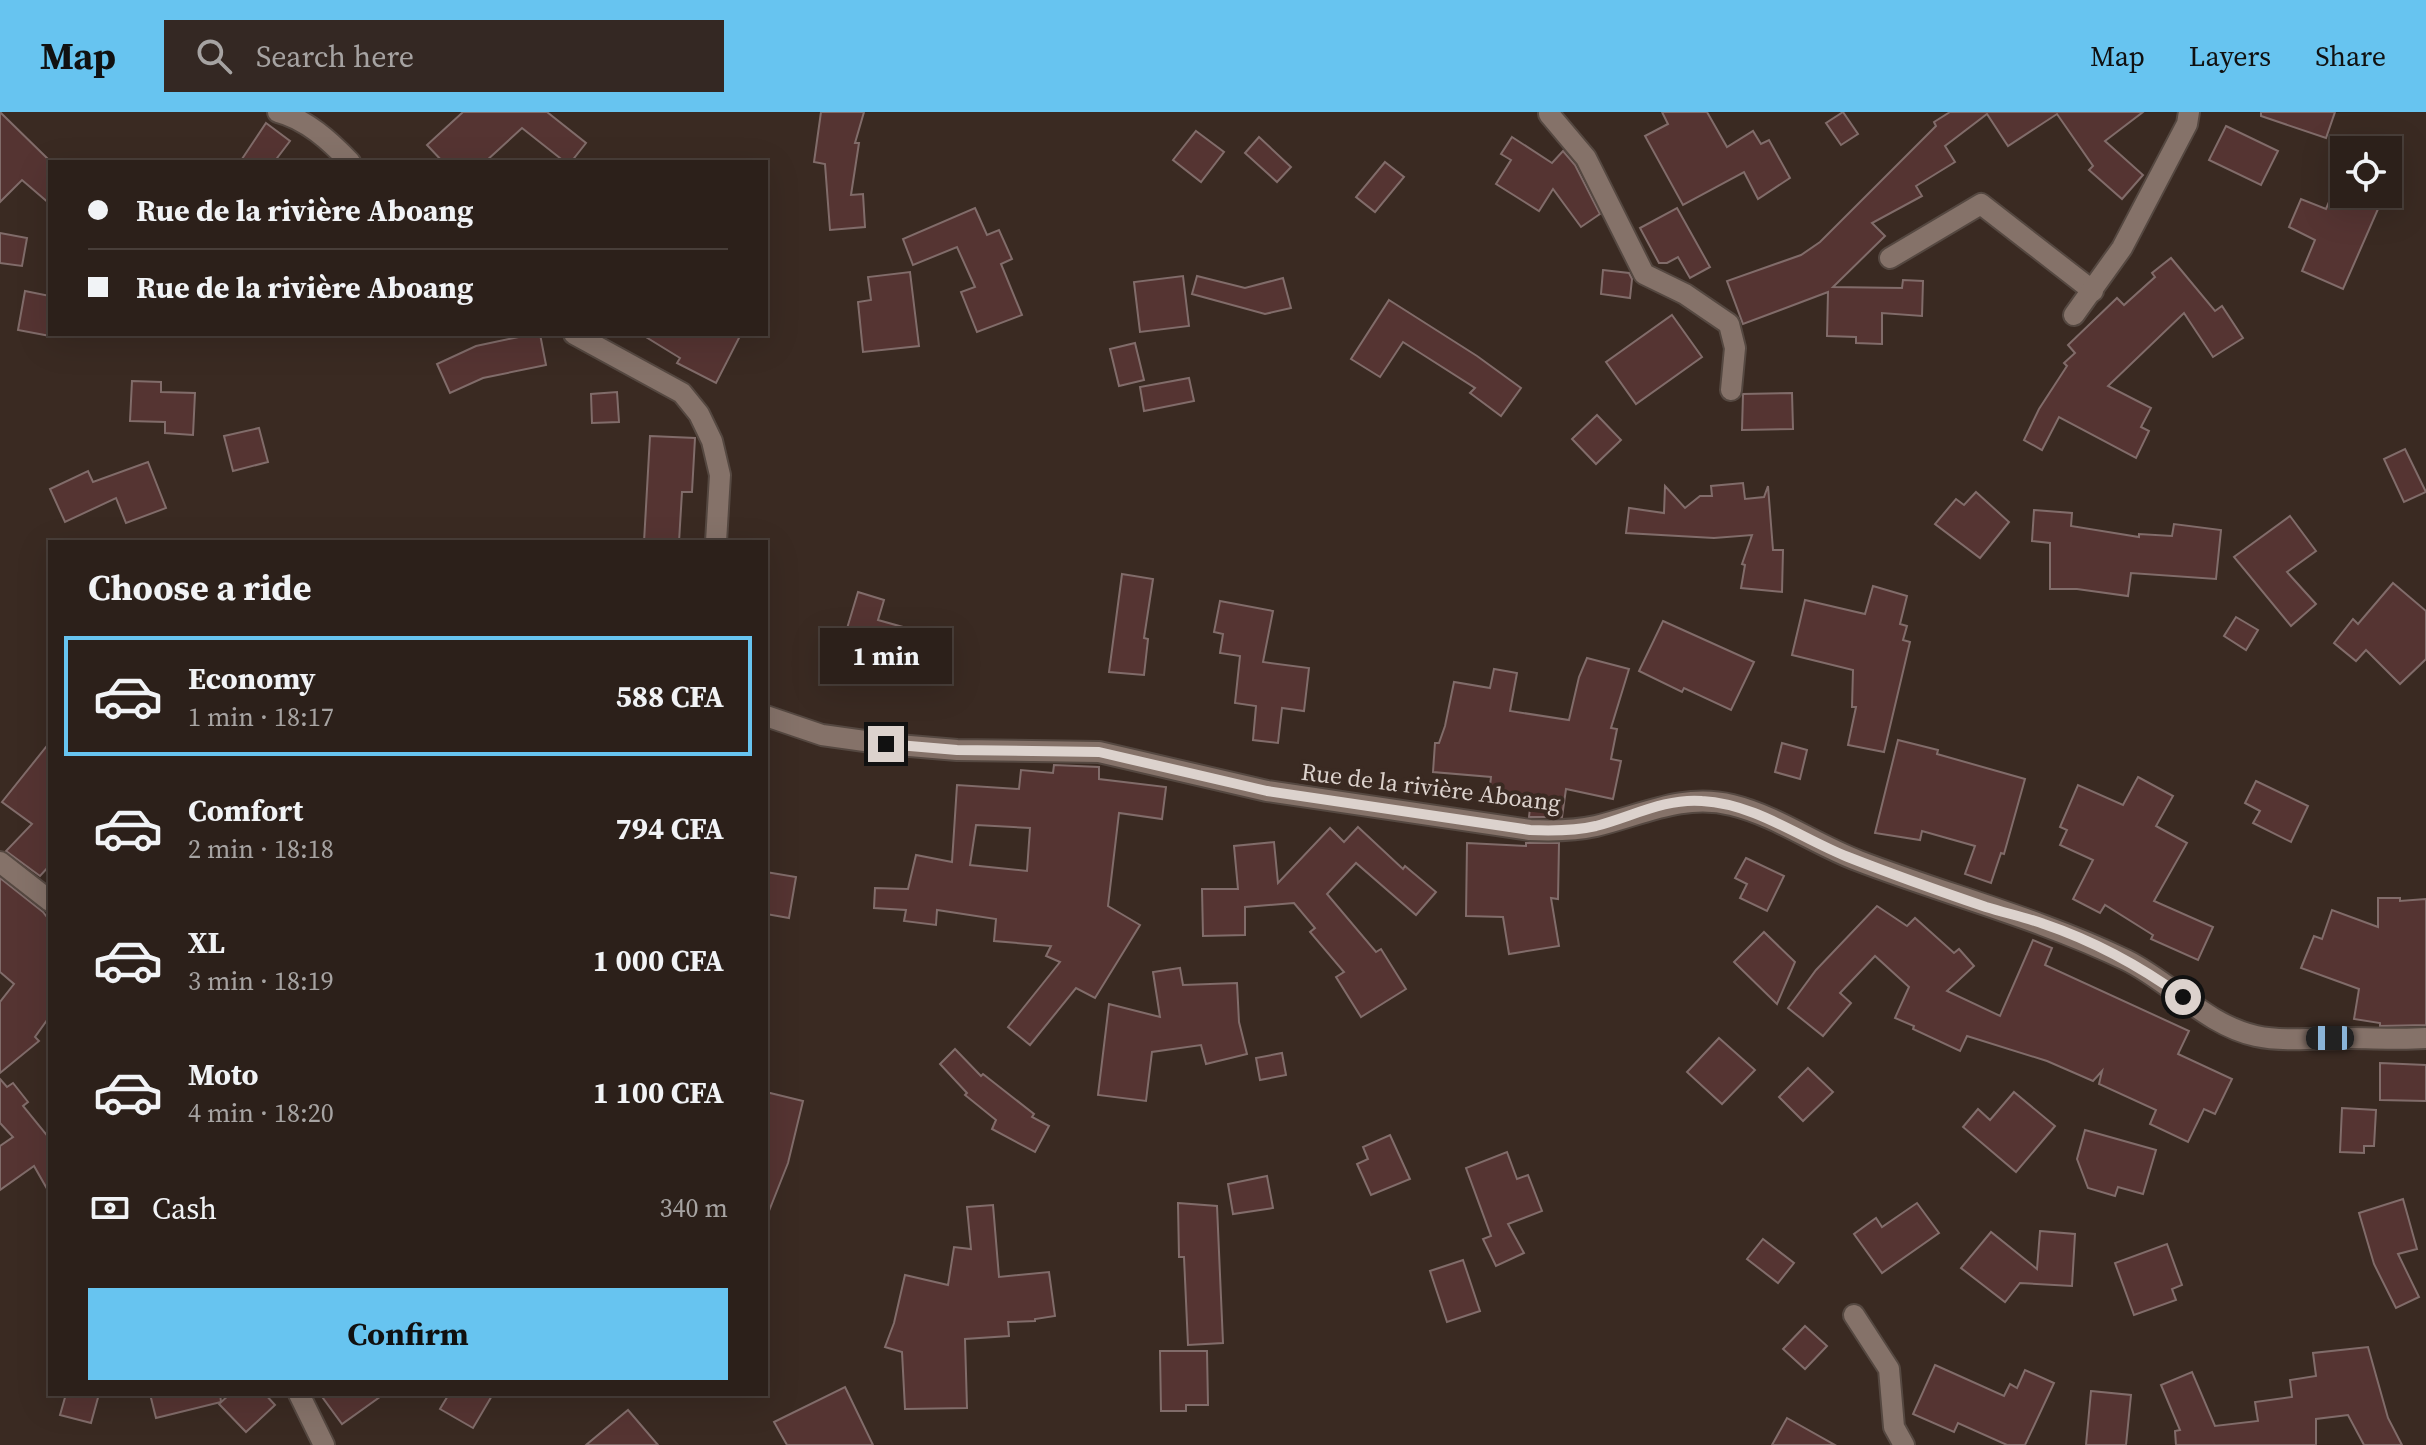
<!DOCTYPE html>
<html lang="en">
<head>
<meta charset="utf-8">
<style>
  :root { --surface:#2c201a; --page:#342823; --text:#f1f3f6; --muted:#a6a3a2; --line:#483e39; --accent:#67c4f0 }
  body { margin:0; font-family:"Source Serif 4",serif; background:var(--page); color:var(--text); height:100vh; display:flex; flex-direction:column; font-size:30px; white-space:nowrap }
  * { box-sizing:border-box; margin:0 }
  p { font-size:26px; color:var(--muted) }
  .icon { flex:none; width:44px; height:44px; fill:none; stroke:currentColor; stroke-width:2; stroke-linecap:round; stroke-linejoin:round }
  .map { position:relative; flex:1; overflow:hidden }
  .details { position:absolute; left:48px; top:428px; width:720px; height:856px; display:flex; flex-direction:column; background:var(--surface); border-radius:0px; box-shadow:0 8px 32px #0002,0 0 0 2px var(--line) }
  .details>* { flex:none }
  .top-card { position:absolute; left:48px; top:48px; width:720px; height:176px; border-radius:0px; box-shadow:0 8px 32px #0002,0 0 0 2px var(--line); display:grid; align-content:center; height:176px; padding:0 40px; background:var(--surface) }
  .controls { position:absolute; left:2330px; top:24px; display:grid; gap:16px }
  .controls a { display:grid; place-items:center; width:72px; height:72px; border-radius:0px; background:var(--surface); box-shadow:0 8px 32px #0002,0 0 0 2px var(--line); font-size:40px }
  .end { position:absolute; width:36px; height:36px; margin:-18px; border:10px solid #dcd2cd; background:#111; box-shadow:0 0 0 4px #111 }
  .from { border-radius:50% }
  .bubble { position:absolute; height:56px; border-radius:0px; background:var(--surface); box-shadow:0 8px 32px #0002,0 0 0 2px var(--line); font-size:26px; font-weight:700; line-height:56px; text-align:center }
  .car { position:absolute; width:24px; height:48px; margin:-24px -12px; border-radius:10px; box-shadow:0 0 6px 2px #0007; background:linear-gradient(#222 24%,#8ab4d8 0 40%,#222 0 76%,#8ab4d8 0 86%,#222 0) }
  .top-card b { display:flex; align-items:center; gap:28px; height:76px; font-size:30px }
  .top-card b+b { border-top:2px solid var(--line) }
  .top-card i { width:20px; height:20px; background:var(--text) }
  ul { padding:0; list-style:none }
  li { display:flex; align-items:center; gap:24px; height:120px; margin:0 16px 12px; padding:0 24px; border:4px solid transparent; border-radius:0px }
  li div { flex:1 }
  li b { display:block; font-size:30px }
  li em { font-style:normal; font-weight:700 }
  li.current { border-color:var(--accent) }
  li>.icon { width:72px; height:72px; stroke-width:1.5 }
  h2 { padding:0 40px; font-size:36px; line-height:96px }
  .pay { display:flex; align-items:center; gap:20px; height:88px; padding:0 40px; font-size:30px }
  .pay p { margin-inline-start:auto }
  .primary-button { display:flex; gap:16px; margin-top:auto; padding:16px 40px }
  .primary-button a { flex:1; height:92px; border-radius:0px; background:var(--accent); color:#111; font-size:32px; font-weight:700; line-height:92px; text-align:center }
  header { display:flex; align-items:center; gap:48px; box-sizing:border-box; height:112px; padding:0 40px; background:var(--accent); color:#111 }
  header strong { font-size:38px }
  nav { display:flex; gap:44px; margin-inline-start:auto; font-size:28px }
  .search { width:560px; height:72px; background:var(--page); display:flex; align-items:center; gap:20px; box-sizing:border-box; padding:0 28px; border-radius:0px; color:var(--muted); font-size:30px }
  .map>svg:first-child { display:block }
  .building { fill:#553432; stroke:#816c6a; stroke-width:2; fill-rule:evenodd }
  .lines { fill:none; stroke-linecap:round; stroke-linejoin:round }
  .minor-casing { stroke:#554841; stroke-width:24 }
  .minor { stroke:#857269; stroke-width:20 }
  .route { stroke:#dcd2cd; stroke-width:10 }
  .labels { text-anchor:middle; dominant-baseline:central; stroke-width:8; stroke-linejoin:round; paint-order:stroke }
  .street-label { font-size:24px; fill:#dcd2cd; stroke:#3a2a22 }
</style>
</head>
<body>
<header>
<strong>Map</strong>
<div class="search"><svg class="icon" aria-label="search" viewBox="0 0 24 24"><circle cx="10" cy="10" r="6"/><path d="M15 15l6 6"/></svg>Search here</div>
<nav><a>Map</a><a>Layers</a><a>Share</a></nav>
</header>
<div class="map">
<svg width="2426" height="1333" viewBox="0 0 2426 1333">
  <rect width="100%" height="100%" fill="#3a2a22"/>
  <g class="building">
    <path d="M0,0L50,49V92L22,68L0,90Z"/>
    <path d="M463,0H547L586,31L571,50H565L522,16L485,50H443L427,33Z"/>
    <path d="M821,0H864L855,31H859L851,83L863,82L865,115L830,118L825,52L814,50Z"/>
    <path d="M1662,0H1707L1727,35L1753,19L1761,32L1769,28L1790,66L1758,87L1744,60L1683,93L1645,24L1668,12Z"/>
    <path d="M1843,0L1858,22L1841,33L1826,11Z"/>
    <path d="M1950,0H2143L2105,29L2143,63L2122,87L2089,58L2093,54L2057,2L2008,34L1987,2L1945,34L1955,50L1916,74L1922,84L1872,111L1885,124L1833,175L1902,176L1903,168L1923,169L1922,204L1882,201V232L1856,231V225L1827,224L1828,180L1743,212L1727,169L1801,143L1820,130L1936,14L1934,10Z"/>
    <path d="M2261,0H2335L2326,26L2261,4Z"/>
    <path d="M266,11L290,29L274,50H240Z"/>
    <path d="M2226,14L2278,39L2261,73L2209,48Z"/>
    <path d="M1196,19L1224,40L1201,70L1173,48Z"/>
    <path d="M1259,25L1291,55L1277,70L1245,41Z"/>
    <path d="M1512,25L1552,51L1563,39L1575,53L1600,102L1581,115L1553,77L1539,99L1496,72L1511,48L1501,42Z"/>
    <path d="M1385,50L1404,65L1375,100L1356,85Z"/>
    <path d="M2334,78L2378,97L2343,177L2302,159L2315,128L2289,115L2301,87L2326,97Z"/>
    <path d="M975,96L987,123L999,118L1012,147L1001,152L1022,203L977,220L961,180L975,175L957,135L913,153L903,127Z"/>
    <path d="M1677,96L1710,155L1690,166L1678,145L1667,151H1659L1640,116Z"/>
    <path d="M0,121L27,126L22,154L0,151Z"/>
    <path d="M2171,146L2215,199L2222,194L2243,226L2213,245L2184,201L2108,274L2151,296L2141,315L2149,319L2136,346L2059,305L2042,338L2024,328L2039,297L2067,254L2064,251L2075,241L2068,233L2117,186L2124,193L2155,165L2152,161Z"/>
    <path d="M1603,158L1629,161L1632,167L1630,186L1601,182Z"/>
    <path d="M910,160L919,234L863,240L858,190L871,188L868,165Z"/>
    <path d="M1183,164L1189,214L1140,220L1134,170Z"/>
    <path d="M1197,164L1245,176L1283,166L1291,196L1265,202L1192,182Z"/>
    <path d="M25,179L50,184V224L18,218Z"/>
    <path d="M1389,188L1477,244L1521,276L1501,304L1470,281L1475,276L1403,230L1380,265L1351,247Z"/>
    <path d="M1672,203L1702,245L1636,292L1606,250Z"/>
    <path d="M533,222H540L546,253L483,266L450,281L437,252L476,234Z"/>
    <path d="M641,222H741L716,271L677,251L680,246Z"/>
    <path d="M1135,231L1144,268L1119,274L1110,237Z"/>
    <path d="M1189,266L1194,289L1144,299L1140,275Z"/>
    <path d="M132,269L161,270V280L195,281L193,323L165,321V310L130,309Z"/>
    <path d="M617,280L619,310L592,311L591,282Z"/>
    <path d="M1792,281L1793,317L1742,318L1743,282Z"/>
    <path d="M1597,303L1621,328L1596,352L1572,327Z"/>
    <path d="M259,316L268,350L233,359L224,324Z"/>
    <path d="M650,324L695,326L692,380H682L679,430H644Z"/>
    <path d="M2405,337L2426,380L2404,390L2384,347Z"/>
    <path d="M148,350L166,396L126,411L116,386L65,410L50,377L88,359L93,370Z"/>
    <path d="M1743,371L1745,387L1764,385L1768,374L1773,438H1783L1782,480L1741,476L1745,453L1742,452L1752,423L1714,426L1626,421L1629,396L1664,401L1665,374L1685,396L1700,384H1712L1711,374Z"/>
    <path d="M1976,380L2009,410L1980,446L1935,412L1956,387L1964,393Z"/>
    <path d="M2034,398L2072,401L2071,414L2139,425V422L2172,424L2174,412L2221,418L2216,467L2131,461L2128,484L2077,477H2050V431L2032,429Z"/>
    <path d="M2290,404L2316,439L2287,460L2316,492L2291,514L2234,445Z"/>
    <path d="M1122,462L1153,467L1144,526L1148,527L1144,563L1109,560Z"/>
    <path d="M2393,471L2426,499V547L2400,572L2366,538L2356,549L2334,531L2353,507L2358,512Z"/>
    <path d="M1873,474L1907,484L1900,512L1907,514L1903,528L1910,530L1884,640L1848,633L1856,595H1852L1853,558L1792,543L1805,488L1865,502Z"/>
    <path d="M858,480L884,488L878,508L903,515L892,549L842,533Z"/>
    <path d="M1220,489L1273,499L1263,550L1309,556L1304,599L1282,596L1278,631L1253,628L1256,594L1235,591L1240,544L1220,541L1223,522L1214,520Z"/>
    <path d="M2236,505L2258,518L2246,538L2224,524Z"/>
    <path d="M1663,509L1754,550L1731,598L1684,576L1682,580L1639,559Z"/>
    <path d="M1587,546L1629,557L1611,616L1617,617L1611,647L1621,649L1613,687L1566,677L1562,705H1529L1531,687L1489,683L1491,665L1433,660L1435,631H1439L1445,614L1454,570L1490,576L1494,557L1517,561L1510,599L1569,608L1579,565Z"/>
    <path d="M1898,628L1938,638L1937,642L2025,667L2004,742L2001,741L1991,771L1965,762L1975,734L1922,719L1920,728L1875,721Z"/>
    <path d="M50,630V753L40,764L6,739L32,712L2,690Z"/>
    <path d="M1782,631L1807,638L1800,667L1775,660Z"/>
    <path d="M1054,653L1099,655V667L1166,675L1162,707L1119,701L1108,794L1140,813L1095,886L1076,876L1030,933L1008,915L1060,850L1046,844L1051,834L994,829L996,807L937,798L936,813L904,809L906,798L874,796L875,776L908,777L916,743L952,750L957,673L1019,677L1021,658L1053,661ZM976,713L1030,716L1027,759L970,753Z"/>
    <path d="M2138,665L2173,684L2156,714L2187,731L2154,789L2213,815L2198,848L2151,827L2153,823L2105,793L2100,801L2073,787L2093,748L2060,733L2067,718L2060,715L2078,673L2123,693Z"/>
    <path d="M2256,669L2308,694L2291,730L2253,711L2260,699L2245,691Z"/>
    <path d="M1358,715L1403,757L1405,754L1436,780L1416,803L1356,751L1327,782L1376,840L1381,837L1406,877L1361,905L1336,865L1344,860L1310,820L1315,816L1294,791L1245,795V823L1203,824L1202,777H1238L1234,734L1274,730L1278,771L1330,716L1344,730Z"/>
    <path d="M1467,731L1526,734V731H1559L1558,787L1551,786L1559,834L1509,842L1503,805L1466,804Z"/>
    <path d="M1746,746L1784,764L1767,799L1740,786L1747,772L1735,766Z"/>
    <path d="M766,760L796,765L789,806L766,802Z"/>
    <path d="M0,766L43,800L50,809V904L35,925L39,929L0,961V890L14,872L0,860Z"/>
    <path d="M2378,786H2400V789L2426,787V913L2380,914V911L2354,907L2359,877L2301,856L2314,824L2322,827L2332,798L2378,815Z"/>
    <path d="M1877,794L1907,814L1915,806L1954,841L1959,837L1974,854L1947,879L2000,904L2033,828L2052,836L2045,853L2189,919L2178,942L2232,967L2215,1002L2204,997L2188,1030L2150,1012L2156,998L2099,972L2102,959L2093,969L2047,949L1967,924L1960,939L1913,917L1914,914L1895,906L1909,875L1875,844L1840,881L1851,891L1823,924L1788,896L1816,858Z"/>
    <path d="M1764,820L1795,850L1777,892L1734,850Z"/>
    <path d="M1180,856L1183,873L1237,871L1239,910L1247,942L1206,952L1201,933L1152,940L1146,989L1098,983L1109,892L1160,905L1153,860Z"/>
    <path d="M1719,926L1755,958L1722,992L1687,960Z"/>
    <path d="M955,937L981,964L983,962L1034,1002L1032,1005L1049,1014L1035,1040L992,1017L996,1008L965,983L967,981L940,952Z"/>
    <path d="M1282,941L1286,963L1260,968L1256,946Z"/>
    <path d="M2380,951L2426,953V989L2380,988Z"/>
    <path d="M1808,956L1833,980L1803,1009L1779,985Z"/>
    <path d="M0,967L7,975L13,971L28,990L23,994L50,1027V1082L34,1054L0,1078V1034L13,1025L0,1011Z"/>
    <path d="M766,980L803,989L788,1051L767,1104Z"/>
    <path d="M2014,980L2055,1014L2016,1060L1963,1015L1978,997L1990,1008Z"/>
    <path d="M2342,996L2376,998L2374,1034H2364V1041L2340,1040Z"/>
    <path d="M2085,1018L2156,1038L2143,1082L2118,1075L2115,1084L2088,1076L2077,1047Z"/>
    <path d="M1390,1023L1410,1067L1371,1083L1357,1052L1368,1047L1363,1035Z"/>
    <path d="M1507,1040L1517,1067L1528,1063L1542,1099L1508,1112L1524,1141L1496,1154L1483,1127L1491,1124L1466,1056Z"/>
    <path d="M1267,1064L1273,1096L1233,1102L1228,1072Z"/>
    <path d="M2403,1087L2417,1137L2398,1142L2419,1185L2396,1196L2374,1152L2359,1101Z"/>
    <path d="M1178,1091L1217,1094L1223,1231L1188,1233L1184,1145H1179Z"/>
    <path d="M1917,1091L1939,1121L1882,1161L1854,1122L1876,1106L1882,1115Z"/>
    <path d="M993,1093L999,1165L1049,1160L1055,1204L1035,1207V1209L1008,1210L1009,1224L965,1227L967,1296L905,1297L902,1240L885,1235L894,1211L905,1163L948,1173L954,1135L971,1137L967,1095Z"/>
    <path d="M2040,1119L2075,1122L2072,1174L2020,1171L2005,1190L1961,1156L1991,1120L2037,1157Z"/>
    <path d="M1763,1127L1794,1151L1778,1171L1747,1147Z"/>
    <path d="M2167,1132L2182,1173L2172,1177L2176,1188L2134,1203L2115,1151Z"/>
    <path d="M1463,1148L1480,1199L1447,1210L1430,1159Z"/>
    <path d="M1805,1214L1827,1234L1805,1257L1783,1237Z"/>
    <path d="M2368,1235L2388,1306L2402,1333H2364L2348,1303L2316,1307V1333H2176L2175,1319L2180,1318L2161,1273L2192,1260L2215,1314L2258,1309L2255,1290L2292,1285L2290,1268L2316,1264L2313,1241Z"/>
    <path d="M1160,1239H1207L1208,1293H1186V1299H1161Z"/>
    <path d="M1935,1253L2004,1284L2010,1272L2017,1276L2025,1258L2054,1271L2025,1333H2007L1958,1311L1954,1320L1913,1302Z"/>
    <path d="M845,1275L873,1333H787L774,1310Z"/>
    <path d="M2091,1279L2131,1283L2126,1333H2086Z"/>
    <path d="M66,1282H99L91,1311L60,1303Z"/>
    <path d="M150,1282H220L221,1290L156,1306Z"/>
    <path d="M230,1282H265L275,1293L246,1320L219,1292Z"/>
    <path d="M320,1282H384L342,1312Z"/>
    <path d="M449,1282H493L473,1316L440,1297Z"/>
    <path d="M628,1298L658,1333H586Z"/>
    <path d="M1787,1306L1835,1333H1772Z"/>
  </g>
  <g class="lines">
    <defs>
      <g id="minor">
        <path d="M278,0C306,7 330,29 350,50"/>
        <path d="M1549,2L1586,46L1644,162L1685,182L1729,212L1735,236L1731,278"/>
        <path d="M1890,146L1981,92L2093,179"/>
        <path d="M2074,203L2122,136L2187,12L2189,0"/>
        <path d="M574,222L682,281L699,302L712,329L720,363L716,430"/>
        <path d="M766,604L822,623L886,632L957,638L1099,640L1267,679L1530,718C1553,719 1574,719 1596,714C1642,703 1683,681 1732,693C1777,704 1816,733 1859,749C1948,783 2041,807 2126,848C2171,870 2206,913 2256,924C2283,930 2320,926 2347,926C2374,926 2400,928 2426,926"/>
        <path d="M0,750L50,789"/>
        <path d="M1854,1203L1889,1257L1894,1315L1904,1333"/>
        <path d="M299,1282L324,1333"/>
      </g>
    </defs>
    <use href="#minor" class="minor-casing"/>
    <use href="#minor" class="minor"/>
  </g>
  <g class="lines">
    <path class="route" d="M886,632L957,638L1099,640L1267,679L1530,718C1553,719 1574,719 1596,714C1631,705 1665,686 1702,689C1756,692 1800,726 1848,745C1894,763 1939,779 1986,795C2005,801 2025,805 2044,812C2094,829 2140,854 2183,885"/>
  </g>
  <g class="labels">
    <g class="street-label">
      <text transform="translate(1431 675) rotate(7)">Rue de la rivière Aboang</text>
    </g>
  </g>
</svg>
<div class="controls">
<a><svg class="icon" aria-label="locate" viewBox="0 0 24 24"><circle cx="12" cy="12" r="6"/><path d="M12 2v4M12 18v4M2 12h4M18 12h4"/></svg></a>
</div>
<i class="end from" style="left:2183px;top:885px"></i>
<i class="end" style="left:886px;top:632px"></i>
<div class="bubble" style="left:820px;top:516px;width:132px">1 min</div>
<i class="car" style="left:2330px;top:926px;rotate:270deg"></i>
<div class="top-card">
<b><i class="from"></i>Rue de la rivière Aboang</b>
<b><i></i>Rue de la rivière Aboang</b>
</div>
<section class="details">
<h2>Choose a ride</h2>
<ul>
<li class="current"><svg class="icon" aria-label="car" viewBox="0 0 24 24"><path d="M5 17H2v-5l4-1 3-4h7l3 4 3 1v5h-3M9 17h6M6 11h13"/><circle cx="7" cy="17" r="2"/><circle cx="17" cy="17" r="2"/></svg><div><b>Economy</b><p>1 min · 18:17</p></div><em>588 CFA</em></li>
<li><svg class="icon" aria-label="car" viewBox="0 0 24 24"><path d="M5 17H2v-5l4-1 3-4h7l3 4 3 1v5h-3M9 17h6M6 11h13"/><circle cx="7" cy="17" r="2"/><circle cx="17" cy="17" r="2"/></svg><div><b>Comfort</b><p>2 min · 18:18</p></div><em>794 CFA</em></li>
<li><svg class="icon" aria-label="car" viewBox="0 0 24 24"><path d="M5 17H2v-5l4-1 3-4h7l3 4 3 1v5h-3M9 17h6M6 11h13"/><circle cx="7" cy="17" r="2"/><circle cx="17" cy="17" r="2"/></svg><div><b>XL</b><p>3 min · 18:19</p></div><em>1 000 CFA</em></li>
<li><svg class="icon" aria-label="car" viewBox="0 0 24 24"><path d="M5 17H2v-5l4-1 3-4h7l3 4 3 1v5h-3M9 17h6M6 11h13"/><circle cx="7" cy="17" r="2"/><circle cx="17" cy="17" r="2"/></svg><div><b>Moto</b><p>4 min · 18:20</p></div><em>1 100 CFA</em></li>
</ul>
<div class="pay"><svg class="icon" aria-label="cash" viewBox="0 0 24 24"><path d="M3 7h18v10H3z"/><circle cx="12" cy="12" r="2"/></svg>Cash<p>340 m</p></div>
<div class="primary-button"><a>Confirm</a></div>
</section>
</div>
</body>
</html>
